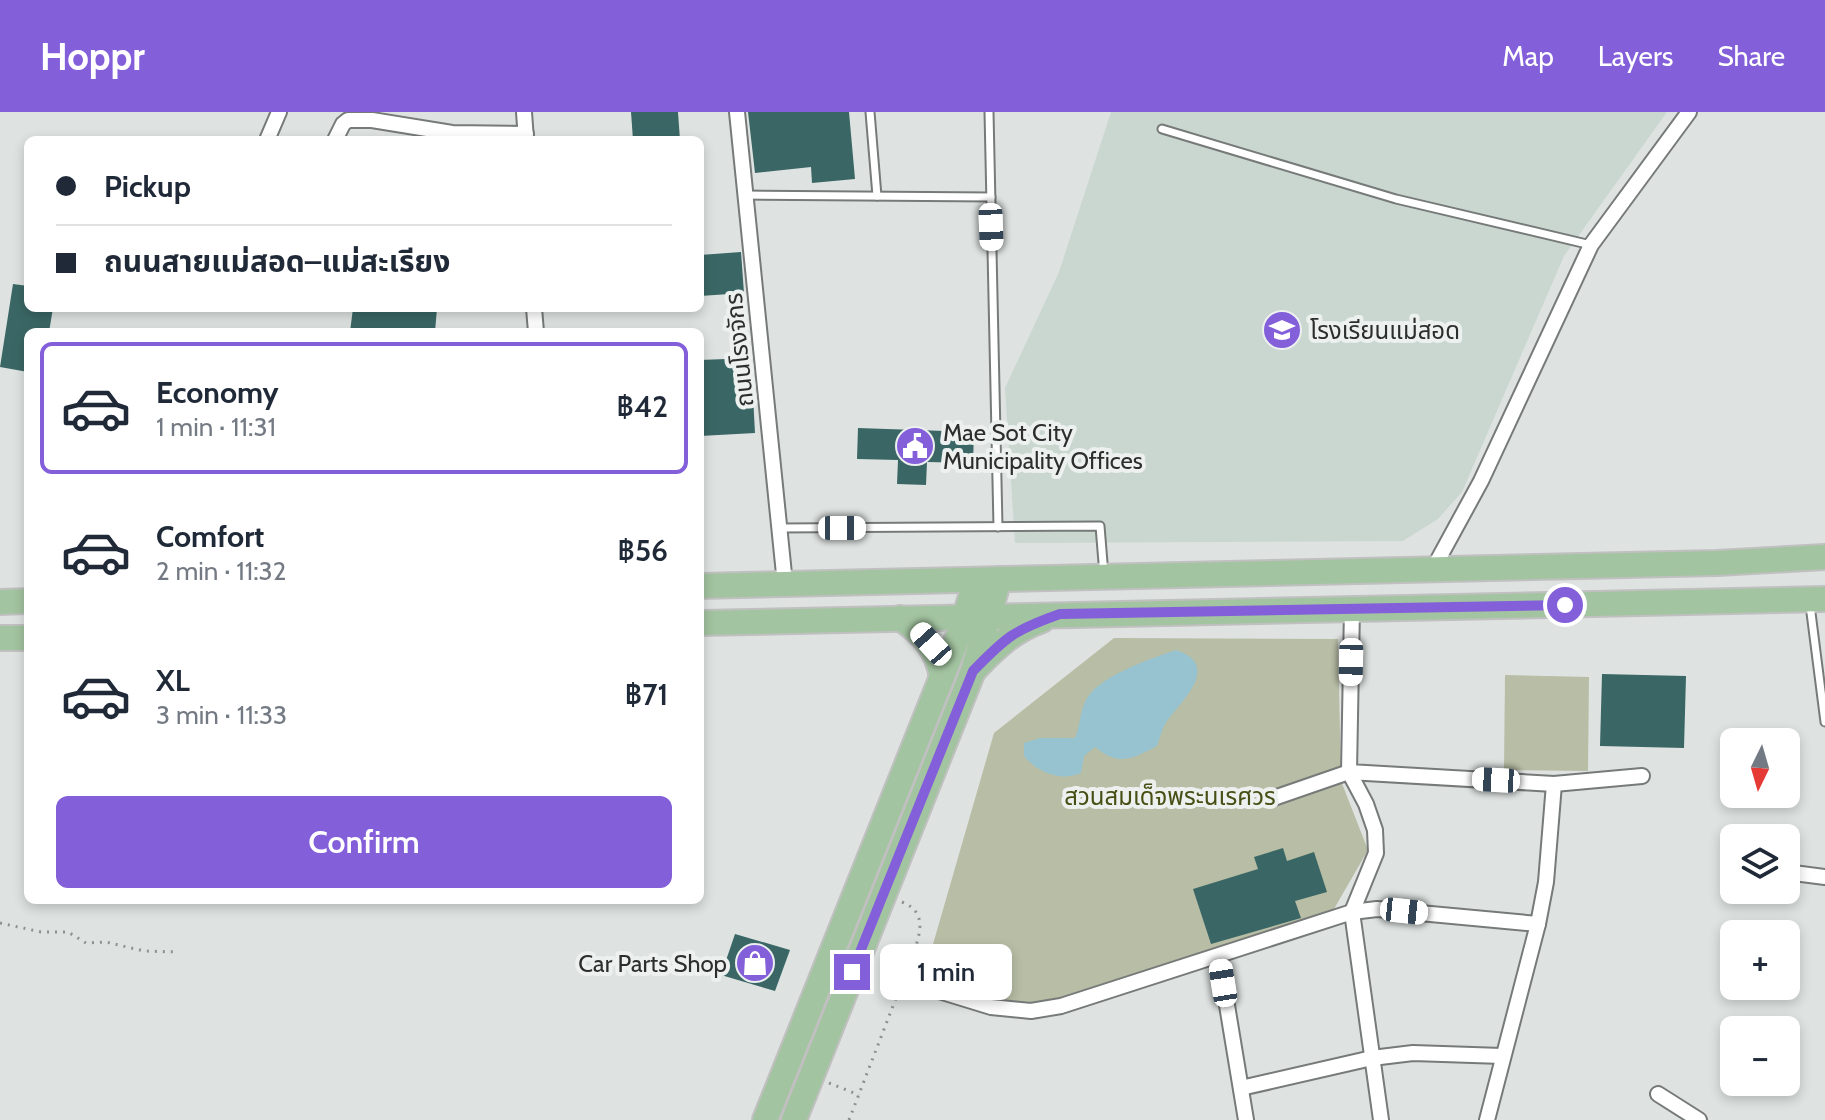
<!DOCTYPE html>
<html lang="en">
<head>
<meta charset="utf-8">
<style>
  :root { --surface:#fff; --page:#f2f2f3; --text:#1f2937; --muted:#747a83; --line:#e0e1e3; --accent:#835fda }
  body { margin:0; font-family:Cabin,"Noto Sans Thai",sans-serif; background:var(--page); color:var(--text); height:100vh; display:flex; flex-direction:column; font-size:30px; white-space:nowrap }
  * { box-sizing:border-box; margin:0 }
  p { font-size:26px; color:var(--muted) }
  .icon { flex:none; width:44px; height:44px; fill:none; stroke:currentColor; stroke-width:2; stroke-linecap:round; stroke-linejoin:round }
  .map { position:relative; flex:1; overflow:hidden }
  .panel { position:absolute; left:24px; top:216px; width:680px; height:576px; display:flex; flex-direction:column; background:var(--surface); border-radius:12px; box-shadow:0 4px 12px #0003 }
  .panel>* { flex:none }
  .hud { position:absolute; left:24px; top:24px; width:680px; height:176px; border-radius:12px; box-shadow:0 4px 12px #0003; display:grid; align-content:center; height:176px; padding:0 32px; background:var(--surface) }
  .needle { width:52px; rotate:185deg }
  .buttons { position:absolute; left:1720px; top:616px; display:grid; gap:16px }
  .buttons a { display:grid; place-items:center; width:80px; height:80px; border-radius:12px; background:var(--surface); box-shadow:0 4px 12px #0003; font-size:40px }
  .end { position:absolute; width:36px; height:36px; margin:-18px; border:10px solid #835fda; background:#fff; box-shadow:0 0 0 4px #fff }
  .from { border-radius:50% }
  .bubble { position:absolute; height:56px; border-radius:12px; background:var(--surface); box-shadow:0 4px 12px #0003; font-size:26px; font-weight:600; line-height:56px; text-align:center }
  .car { position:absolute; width:24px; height:48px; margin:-24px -12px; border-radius:10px; box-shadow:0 0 6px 2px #0007; background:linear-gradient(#fff 24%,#345 0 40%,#fff 0 76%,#345 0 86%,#fff 0) }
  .hud b { display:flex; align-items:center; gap:28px; height:76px; font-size:30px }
  .hud b+b { border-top:2px solid var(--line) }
  .hud i { width:20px; height:20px; background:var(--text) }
  ul { padding:14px 0 0; list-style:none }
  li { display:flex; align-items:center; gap:24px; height:132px; margin:0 16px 12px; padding:0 16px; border:4px solid transparent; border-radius:12px }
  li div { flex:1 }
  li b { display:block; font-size:30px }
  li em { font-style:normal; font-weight:600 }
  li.on { border-color:var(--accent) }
  li>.icon { width:72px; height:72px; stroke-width:1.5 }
  .action { display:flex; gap:16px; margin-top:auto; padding:16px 32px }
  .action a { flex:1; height:92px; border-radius:12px; background:var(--accent); color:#fff; font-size:32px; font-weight:600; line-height:92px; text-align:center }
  header { display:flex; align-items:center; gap:48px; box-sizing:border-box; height:112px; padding:0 40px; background:var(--accent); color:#fff }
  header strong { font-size:38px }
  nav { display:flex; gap:44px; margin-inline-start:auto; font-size:28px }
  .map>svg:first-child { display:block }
  .built { fill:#cad7d1 }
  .green { fill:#b8bda5 }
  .water { fill:#97c3d0 }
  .building { fill:#3a6765 }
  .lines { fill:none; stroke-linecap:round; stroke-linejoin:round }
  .service-casing { stroke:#767a78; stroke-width:11 }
  .minor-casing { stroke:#767a78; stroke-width:18 }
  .primary-casing { stroke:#c0c0c0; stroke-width:28 }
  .path { stroke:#8e9190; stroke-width:3; stroke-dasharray:2 6; stroke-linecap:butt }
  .service { stroke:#fff; stroke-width:7 }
  .minor { stroke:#fff; stroke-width:14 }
  .primary { stroke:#a3c4a0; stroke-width:24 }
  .route { stroke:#835fda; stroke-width:10 }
  .labels { text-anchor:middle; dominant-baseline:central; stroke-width:8; stroke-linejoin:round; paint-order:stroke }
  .poi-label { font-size:24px; fill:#2c2d2d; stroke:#ecf0ee; text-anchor:start }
  .street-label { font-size:24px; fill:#2c2d2d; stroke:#ecf0ee }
  .park-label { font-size:24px; fill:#474f15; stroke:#ecf0ee }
</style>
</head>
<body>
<header>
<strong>Hoppr</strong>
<nav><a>Map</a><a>Layers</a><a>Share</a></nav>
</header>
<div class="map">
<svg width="1825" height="1008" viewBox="0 0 1825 1008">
  <rect width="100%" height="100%" fill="#dee3e1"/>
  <path class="built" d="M1111,0H1667L1564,144L1462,380L1438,407L1403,429L1015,431L1005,276L1059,160Z"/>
  <g class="green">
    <path d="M1114,526L1338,527L1341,669L1368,738L1334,797L1033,894L968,880L927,853L994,621Z"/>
    <path d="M1505,563L1589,565L1588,659L1504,658Z"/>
  </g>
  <path class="water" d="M1176,538C1222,553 1182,588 1167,609C1162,616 1160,626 1157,634C1131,647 1120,655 1095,635L1084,644L1081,661C1060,670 1037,660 1024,644V631L1040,626H1075C1080,614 1080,601 1085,590C1095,565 1152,546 1176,538Z"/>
  <g class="building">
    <path d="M631,0H678L680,28H633Z"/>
    <path d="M748,0H849L855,67L812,71L811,55L755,61Z"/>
    <path d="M741,140L744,181L700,184V143Z"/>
    <path d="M13,172L28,174V196H53L49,220H28V260L0,255Z"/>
    <path d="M353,196H437L435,220H350Z"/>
    <path d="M751,246L755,321L700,324V248Z"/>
    <path d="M858,316L974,320L973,351L927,350L926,373L897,372L898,348L857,347Z"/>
    <path d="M1602,562L1686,564L1684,636L1600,634Z"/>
    <path d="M1283,736L1287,749L1314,740L1327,780L1295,789L1301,806L1211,832L1193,777L1258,757L1254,745Z"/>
    <path d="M735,822L790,838L775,879L721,863Z"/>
  </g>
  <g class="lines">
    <defs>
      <g id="service">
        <path d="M870,0L877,84"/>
        <path d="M989,0L998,415"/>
        <path d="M1162,17L1396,87L1591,133"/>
        <path d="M745,83L991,85"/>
        <path d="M780,416L1100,414L1104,463"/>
        <path d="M1810,493L1825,610"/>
      </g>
      <g id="minor">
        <path d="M524,0L526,28"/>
        <path d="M737,0L785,472"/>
        <path d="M267,28L279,0"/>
        <path d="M335,28L343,12L348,8H372L452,21L526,22"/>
        <path d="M534,196L536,220"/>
        <path d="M1433,457L1481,369L1591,133L1689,0"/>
        <path d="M1352,496L1349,660L1554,672L1642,664"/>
        <path d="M1271,687L1349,660L1366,692L1375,718L1376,741L1352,800L1381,1008"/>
        <path d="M1786,760L1825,765"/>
        <path d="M1219,845L1246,1008"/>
        <path d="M903,868L991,895L1031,899L1061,894L1352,800L1377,797L1538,812"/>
        <path d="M1241,976L1372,946L1413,941L1502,944"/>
        <path d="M1658,982L1699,1008"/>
        <path d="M1487,1008L1538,812L1546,770L1554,672"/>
      </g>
      <g id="primary">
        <path d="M700,474L1717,451L1825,445"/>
        <path d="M0,490L28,489"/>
        <path d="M900,506C923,522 937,536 942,565"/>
        <path d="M700,511L1825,487"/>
        <path d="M0,526H28"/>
        <path d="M976,556C997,534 1014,518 1042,508"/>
        <path d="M765,1008L961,517L976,468"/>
        <path d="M794,1008L973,559L999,467"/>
      </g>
    </defs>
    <use href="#service" class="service-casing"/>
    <use href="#minor" class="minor-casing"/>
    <use href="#primary" class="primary-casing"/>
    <g class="path">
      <path d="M902,790C933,802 916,832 908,855"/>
      <path d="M0,811L41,820H68L86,831L106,830L144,839L177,840"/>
      <path d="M829,971L859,983"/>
      <path d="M849,1008L898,881"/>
    </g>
    <use href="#service" class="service"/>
    <use href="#minor" class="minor"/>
    <use href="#primary" class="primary"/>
  </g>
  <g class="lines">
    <path class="route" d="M852,860L973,559C1006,525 1014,518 1060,502L1565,493"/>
  </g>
  <defs>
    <symbol id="school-disc" viewBox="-11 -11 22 22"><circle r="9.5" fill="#835fda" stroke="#ecf0ee"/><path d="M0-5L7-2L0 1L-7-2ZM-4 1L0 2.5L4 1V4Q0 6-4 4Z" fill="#fff"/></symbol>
    <symbol id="civic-disc" viewBox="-11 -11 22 22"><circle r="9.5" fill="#835fda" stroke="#ecf0ee"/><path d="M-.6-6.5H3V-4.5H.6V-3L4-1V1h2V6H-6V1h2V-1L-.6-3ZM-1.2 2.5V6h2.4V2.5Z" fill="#fff"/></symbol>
    <symbol id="shop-disc" viewBox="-11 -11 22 22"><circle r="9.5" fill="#835fda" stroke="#ecf0ee"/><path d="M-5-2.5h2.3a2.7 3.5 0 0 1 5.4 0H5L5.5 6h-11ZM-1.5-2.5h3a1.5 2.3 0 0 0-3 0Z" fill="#fff"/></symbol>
  </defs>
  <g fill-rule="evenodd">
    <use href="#school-disc" x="1260" y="196" width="44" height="44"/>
    <use href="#civic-disc" x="893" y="312" width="44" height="44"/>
    <use href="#shop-disc" x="733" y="829" width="44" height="44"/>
  </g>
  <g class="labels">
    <g class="poi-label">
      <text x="1310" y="218">โรงเรียนแม่สอด</text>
      <text x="943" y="320">Mae Sot City<tspan x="943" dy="28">Municipality Offices</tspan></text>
      <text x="727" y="851" text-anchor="end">Car Parts Shop</text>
    </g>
    <g class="street-label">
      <text transform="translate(739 238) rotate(-96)">ถนนโรงจักร</text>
    </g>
    <g class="park-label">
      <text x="1170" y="684">สวนสมเด็จพระนเรศวร</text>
    </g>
  </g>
</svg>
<div class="buttons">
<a><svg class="needle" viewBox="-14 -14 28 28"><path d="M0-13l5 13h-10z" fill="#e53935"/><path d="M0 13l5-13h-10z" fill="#747a83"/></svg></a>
<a><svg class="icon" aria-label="layers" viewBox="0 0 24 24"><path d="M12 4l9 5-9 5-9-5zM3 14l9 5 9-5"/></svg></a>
<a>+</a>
<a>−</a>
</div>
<i class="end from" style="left:1565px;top:493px"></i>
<i class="end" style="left:852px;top:860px"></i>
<div class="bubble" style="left:880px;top:832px;width:132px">1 min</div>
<i class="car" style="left:991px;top:115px;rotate:178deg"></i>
<i class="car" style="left:842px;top:416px;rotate:90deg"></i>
<i class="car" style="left:931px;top:532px;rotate:318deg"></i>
<i class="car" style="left:1351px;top:550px;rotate:181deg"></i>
<i class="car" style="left:1496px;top:668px;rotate:273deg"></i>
<i class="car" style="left:1404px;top:799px;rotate:96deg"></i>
<i class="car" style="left:1223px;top:871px;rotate:351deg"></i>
<div class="hud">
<b><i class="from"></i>Pickup</b>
<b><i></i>ถนนสายแม่สอด–แม่สะเรียง</b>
</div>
<section class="panel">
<ul>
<li class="on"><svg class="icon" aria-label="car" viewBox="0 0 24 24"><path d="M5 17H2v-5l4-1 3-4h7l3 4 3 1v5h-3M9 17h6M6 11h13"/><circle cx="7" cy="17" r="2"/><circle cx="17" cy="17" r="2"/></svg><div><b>Economy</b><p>1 min · 11:31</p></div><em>฿42</em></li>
<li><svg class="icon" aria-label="car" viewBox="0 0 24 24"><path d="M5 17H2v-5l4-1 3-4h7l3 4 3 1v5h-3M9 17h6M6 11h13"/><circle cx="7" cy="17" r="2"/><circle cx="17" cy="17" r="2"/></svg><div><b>Comfort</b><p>2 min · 11:32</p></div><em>฿56</em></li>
<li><svg class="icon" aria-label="car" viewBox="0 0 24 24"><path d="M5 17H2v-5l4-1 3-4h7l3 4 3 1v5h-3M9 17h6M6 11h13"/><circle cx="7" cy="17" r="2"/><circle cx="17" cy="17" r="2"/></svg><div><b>XL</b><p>3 min · 11:33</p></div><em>฿71</em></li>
</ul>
<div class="action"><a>Confirm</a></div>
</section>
</div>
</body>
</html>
